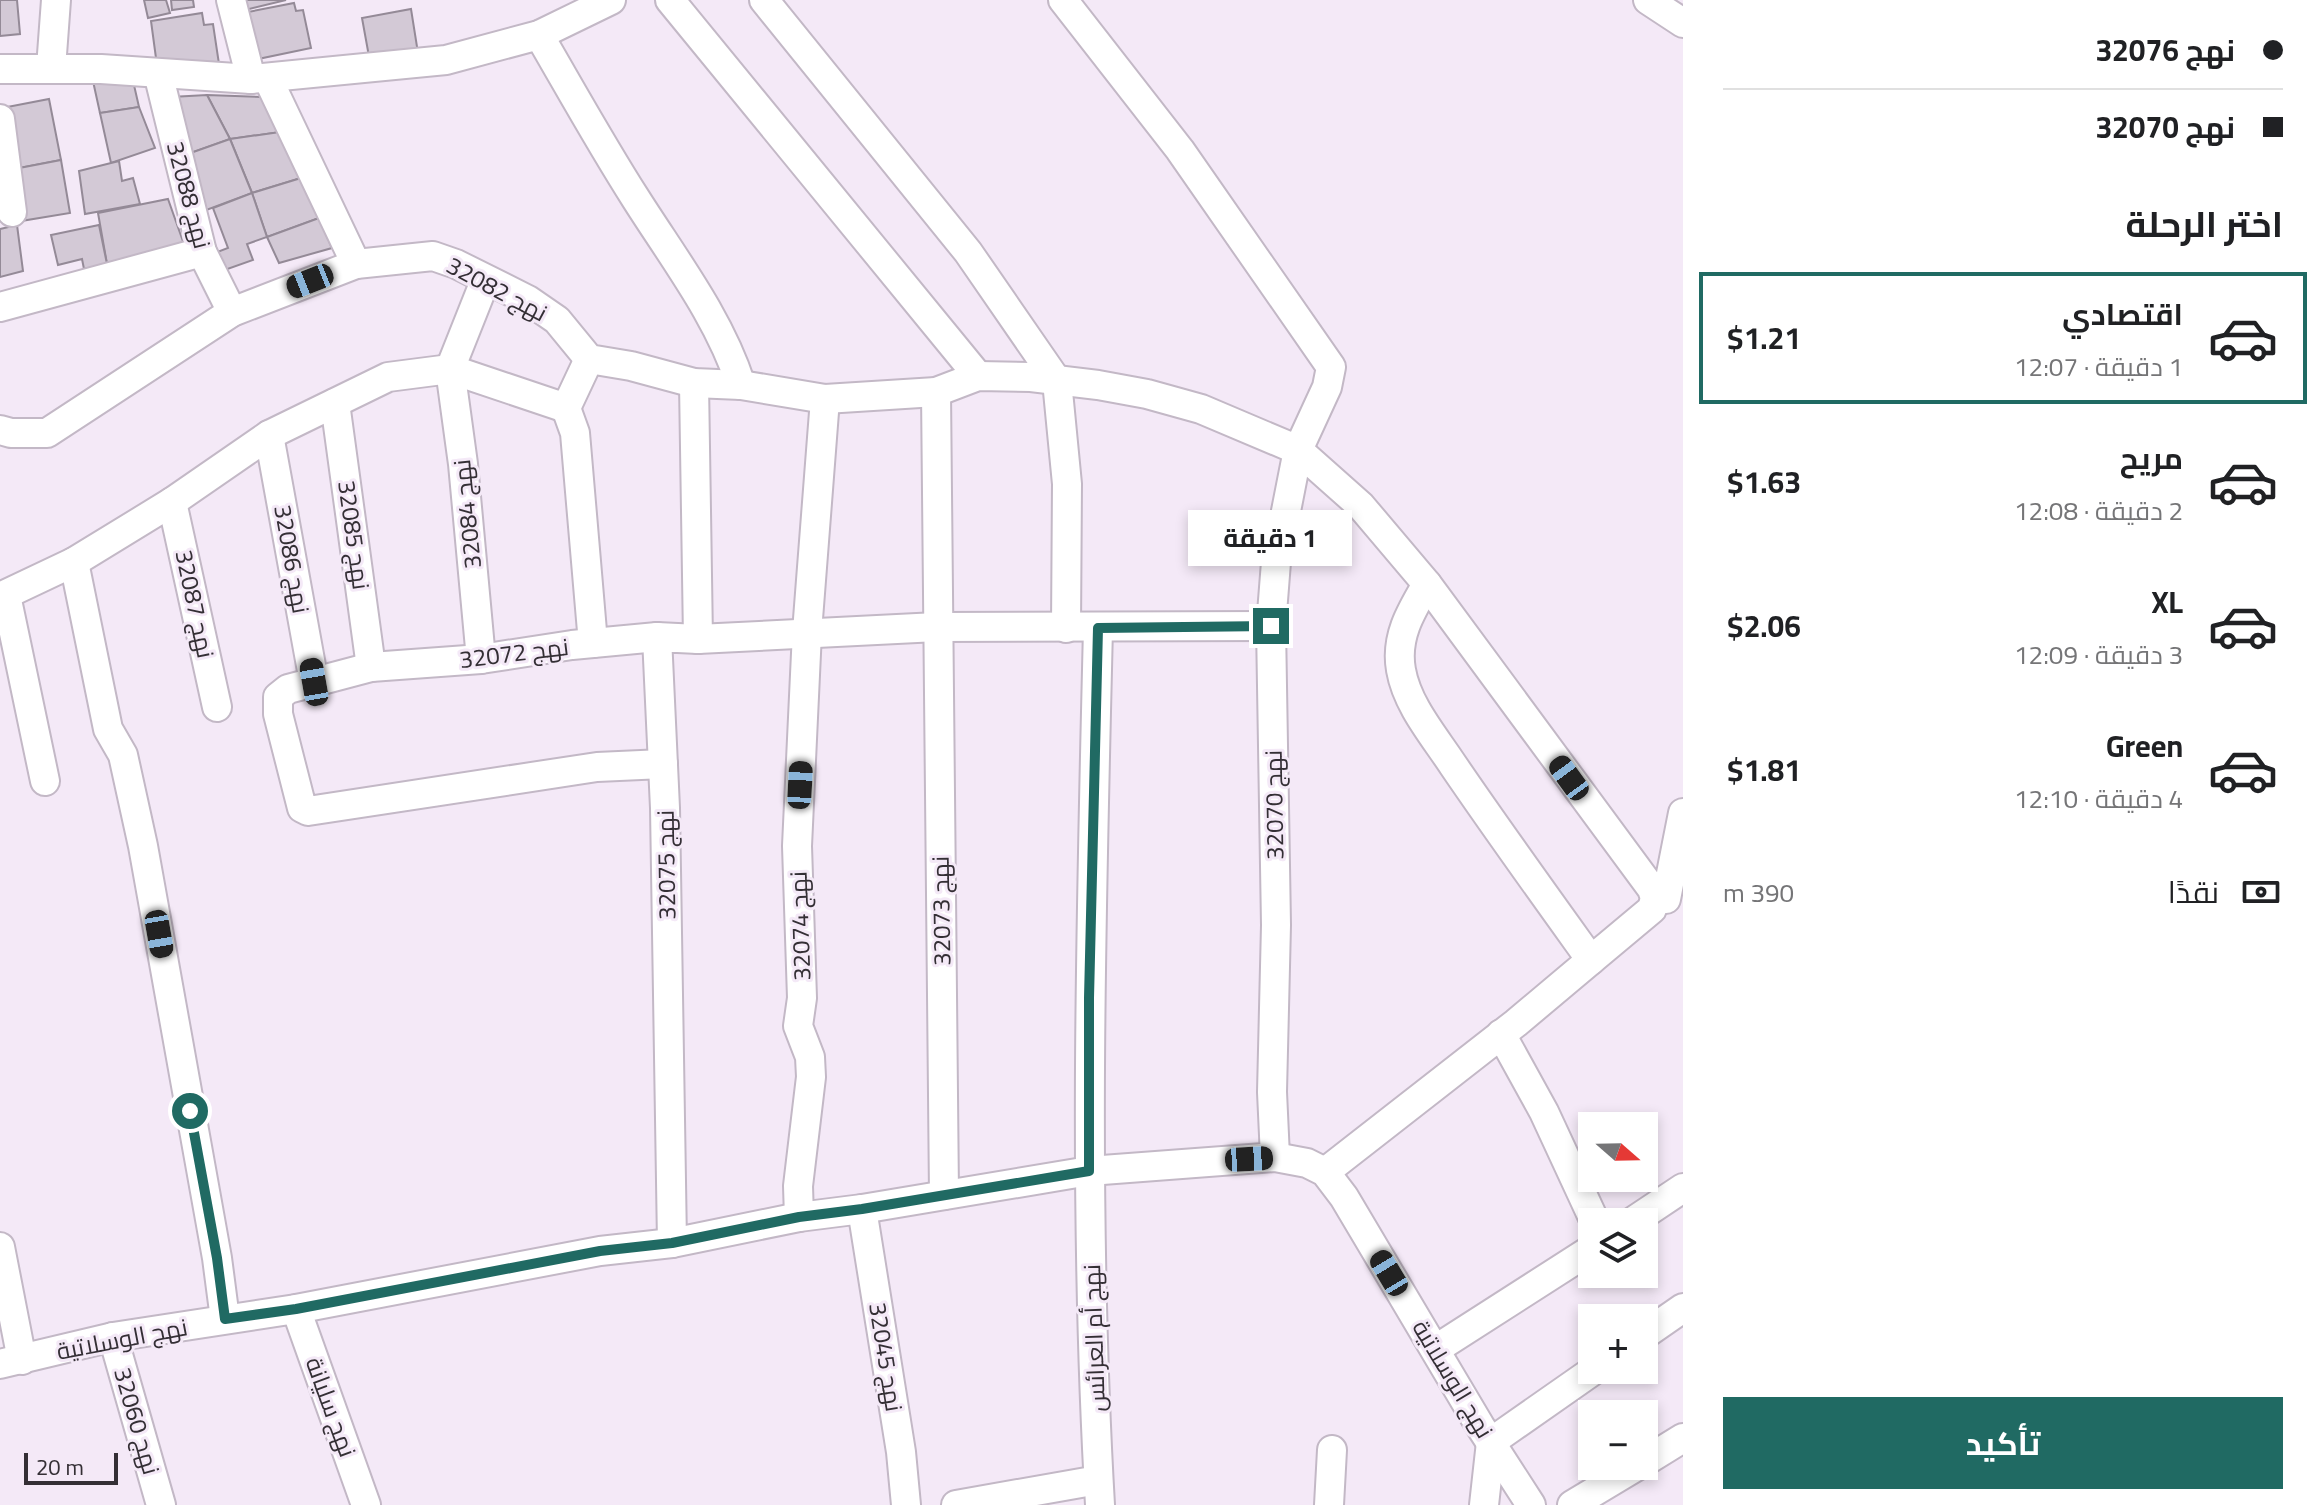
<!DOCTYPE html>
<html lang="ar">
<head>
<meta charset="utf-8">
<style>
  :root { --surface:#fff; --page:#f6f6f6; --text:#202124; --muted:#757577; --line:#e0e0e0; --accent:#206a63 }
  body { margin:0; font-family:Georgia,Cairo,serif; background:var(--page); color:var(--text); direction:rtl; height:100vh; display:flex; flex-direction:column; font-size:30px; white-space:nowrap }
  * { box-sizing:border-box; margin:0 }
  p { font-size:26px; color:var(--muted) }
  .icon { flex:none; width:44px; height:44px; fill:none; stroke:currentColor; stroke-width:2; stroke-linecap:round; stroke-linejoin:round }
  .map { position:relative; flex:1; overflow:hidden; direction:ltr }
  .drawer { display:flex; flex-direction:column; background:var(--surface); width:640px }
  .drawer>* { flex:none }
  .top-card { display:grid; align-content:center; height:176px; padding:0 40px; background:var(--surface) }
  .needle { width:52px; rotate:110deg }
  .controls { position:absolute; left:1578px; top:1112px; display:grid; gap:16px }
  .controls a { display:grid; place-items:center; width:80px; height:80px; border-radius:0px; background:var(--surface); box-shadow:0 4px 12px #0003; font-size:40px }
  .scale { position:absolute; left:24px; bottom:20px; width:94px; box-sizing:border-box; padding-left:8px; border:4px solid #342f35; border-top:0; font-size:22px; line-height:28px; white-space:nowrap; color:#342f35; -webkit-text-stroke:6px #f4e9f7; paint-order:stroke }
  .end { position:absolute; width:36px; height:36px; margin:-18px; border:10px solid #206a63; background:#fff; box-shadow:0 0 0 4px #fff }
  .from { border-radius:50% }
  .bubble { position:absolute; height:56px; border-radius:0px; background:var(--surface); box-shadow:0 4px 12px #0003; font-size:26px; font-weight:700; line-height:56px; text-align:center; direction:rtl }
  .car { position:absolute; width:24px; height:48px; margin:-24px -12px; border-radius:10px; box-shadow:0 0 6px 2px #0007; background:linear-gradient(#222 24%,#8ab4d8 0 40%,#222 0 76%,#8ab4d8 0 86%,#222 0) }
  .top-card b { display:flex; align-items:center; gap:28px; height:76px; font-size:30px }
  .top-card b+b { border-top:2px solid var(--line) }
  .top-card i { width:20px; height:20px; background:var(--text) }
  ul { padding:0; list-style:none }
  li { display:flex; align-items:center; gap:24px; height:132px; margin:0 16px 12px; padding:0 24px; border:4px solid transparent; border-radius:0px }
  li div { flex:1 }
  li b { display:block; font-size:30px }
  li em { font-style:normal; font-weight:700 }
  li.on { border-color:var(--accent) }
  li>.icon { width:72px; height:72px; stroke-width:1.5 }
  h2 { padding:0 40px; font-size:36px; line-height:96px }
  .pay { display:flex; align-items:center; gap:20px; height:88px; padding:0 40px; font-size:30px }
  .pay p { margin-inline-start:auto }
  .cta { display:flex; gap:16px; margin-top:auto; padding:16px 40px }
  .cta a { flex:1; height:92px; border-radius:0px; background:var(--accent); color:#fff; font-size:32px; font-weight:700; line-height:92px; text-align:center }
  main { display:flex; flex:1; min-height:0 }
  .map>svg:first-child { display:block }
  .building { fill:#d3c9d6; stroke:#948a97; stroke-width:2 }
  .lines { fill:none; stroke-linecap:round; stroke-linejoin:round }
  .minor-casing { stroke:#c3b8c6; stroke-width:32 }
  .minor { stroke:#fff; stroke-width:28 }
  .route { stroke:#206a63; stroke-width:10 }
  .labels { text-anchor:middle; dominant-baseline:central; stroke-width:6; stroke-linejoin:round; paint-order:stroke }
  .street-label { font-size:24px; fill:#342f35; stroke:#f4e9f7 }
</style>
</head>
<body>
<main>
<section class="drawer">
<div class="top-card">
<b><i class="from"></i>نهج 32076</b>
<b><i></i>نهج 32070</b>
</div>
<h2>اختر الرحلة</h2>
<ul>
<li class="on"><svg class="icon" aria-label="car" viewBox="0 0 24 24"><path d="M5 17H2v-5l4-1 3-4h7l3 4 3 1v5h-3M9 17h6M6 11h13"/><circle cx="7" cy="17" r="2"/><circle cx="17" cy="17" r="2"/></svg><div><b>اقتصادي</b><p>1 دقيقة · 12:07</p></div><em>$1.21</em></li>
<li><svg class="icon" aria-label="car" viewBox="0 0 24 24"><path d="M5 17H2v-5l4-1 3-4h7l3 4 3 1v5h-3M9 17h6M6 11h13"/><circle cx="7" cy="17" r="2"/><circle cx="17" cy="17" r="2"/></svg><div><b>مريح</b><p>2 دقيقة · 12:08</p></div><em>$1.63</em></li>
<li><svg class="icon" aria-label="car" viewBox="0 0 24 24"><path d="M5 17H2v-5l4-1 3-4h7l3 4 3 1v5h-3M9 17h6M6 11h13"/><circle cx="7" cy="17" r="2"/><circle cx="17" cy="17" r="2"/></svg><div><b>XL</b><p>3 دقيقة · 12:09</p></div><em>$2.06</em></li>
<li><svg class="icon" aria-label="car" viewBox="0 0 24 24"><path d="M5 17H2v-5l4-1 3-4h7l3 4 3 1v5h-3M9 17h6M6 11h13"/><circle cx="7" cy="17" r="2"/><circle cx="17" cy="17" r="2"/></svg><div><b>Green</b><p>4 دقيقة · 12:10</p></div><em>$1.81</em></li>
</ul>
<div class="pay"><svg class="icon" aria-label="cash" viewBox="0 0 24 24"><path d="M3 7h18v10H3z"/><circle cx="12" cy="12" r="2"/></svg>نقدًا<p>390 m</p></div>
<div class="cta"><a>تأكيد</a></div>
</section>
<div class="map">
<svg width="1683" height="1505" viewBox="0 0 1683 1505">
  <rect width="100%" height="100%" fill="#f4e9f7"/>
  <g class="building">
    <path d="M0,0H17L20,34L0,36Z"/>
    <path d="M144,0H166L170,13L148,18Z"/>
    <path d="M171,0H193L194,7L172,10Z"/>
    <path d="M243,0H286L245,10Z"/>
    <path d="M294,3L296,11L303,10L311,48L258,59L248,12Z"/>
    <path d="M411,9L418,53L370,62L362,18Z"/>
    <path d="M202,13L204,25L213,24L219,64L158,73L151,21Z"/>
    <path d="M91,72H131L139,107L100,113Z"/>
    <path d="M207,95L263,97L280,132L230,139Z"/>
    <path d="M207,95L230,139L182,156L171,97Z"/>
    <path d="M49,99L61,160L14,169L2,108Z"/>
    <path d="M139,107L155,148L111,163L100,113Z"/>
    <path d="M280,132L301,178L252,193L230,139Z"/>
    <path d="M230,139L252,193L201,212L182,156Z"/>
    <path d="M61,160L70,213L21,221L14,169Z"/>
    <path d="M119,161L122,181L133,178L140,204L85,214L79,171Z"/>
    <path d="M301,178L319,218L267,237L252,193Z"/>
    <path d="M252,193L267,237L247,244L253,260L219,272L212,254L228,248L213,208Z"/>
    <path d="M168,199L185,247L107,264L98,213Z"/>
    <path d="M319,218L332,248L279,263L267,237Z"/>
    <path d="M17,225L23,271L0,277V229Z"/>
    <path d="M99,225L107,264L84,269L82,259L58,265L51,235Z"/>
  </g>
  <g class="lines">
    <defs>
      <g id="minor">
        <path d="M231,0L251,79"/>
        <path d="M670,0L978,376"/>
        <path d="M764,0L968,252L1057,381L1067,484L1066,628"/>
        <path d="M1063,0L1180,150L1331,367L1327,387L1298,450L1276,562L1271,626L1276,925L1272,1092L1275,1157"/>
        <path d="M1648,0L1683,23"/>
        <path d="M539,35C571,90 602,146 636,199C674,259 719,317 741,385"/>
        <path d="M51,68L56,0"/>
        <path d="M0,69H101L251,79L446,60L539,35L611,0"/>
        <path d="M158,73L202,252L232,312"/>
        <path d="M268,79L356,264"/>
        <path d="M0,119L12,212"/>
        <path d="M0,307L202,252"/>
        <path d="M694,383L698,639"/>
        <path d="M936,392L944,1195"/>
        <path d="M335,403L371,667"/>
        <path d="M566,408L575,433L593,643"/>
        <path d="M0,430L11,433H47L232,312L356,264L433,256L456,264L528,300L557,320L589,359L631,366L694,383L741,385L825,399L936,392L978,376L1031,377L1098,385L1147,394L1201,409L1298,450L1361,506L1427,584C1411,611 1395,637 1401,670C1407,705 1434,736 1453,765C1498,831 1545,896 1591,960L1516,1023L1325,1172"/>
        <path d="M269,435L314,682"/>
        <path d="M172,502L217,707"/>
        <path d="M74,562L108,729L123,755L143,846L217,1258L225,1319"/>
        <path d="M1427,584L1652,889L1655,898L1652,909L1591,960"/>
        <path d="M6,595L45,781"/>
        <path d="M0,597L74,562L172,502L269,435L388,377L450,369L566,408L589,359"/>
        <path d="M1098,628C1091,920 1083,1213 1100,1505"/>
        <path d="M657,637L572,645L481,659L371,667L288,689L278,697V714L302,808L308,811L597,767L663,764"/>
        <path d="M481,659L463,464L450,369L485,281"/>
        <path d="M1666,899L1683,813"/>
        <path d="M1501,1034L1544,1112L1595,1222"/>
        <path d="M862,1209L901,1452L906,1505"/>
        <path d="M799,1217L798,1186L811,1077L810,1057L798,1026L802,998L797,846L807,632L825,399"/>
        <path d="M1632,1222L1683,1188"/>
        <path d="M672,1243L665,808L657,637L698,639L937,627L1271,626"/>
        <path d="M0,1247L22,1360"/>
        <path d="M296,1309L366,1505"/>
        <path d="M1644,1335L1683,1308"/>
        <path d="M113,1337L161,1505"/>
        <path d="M1436,1349L1592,1249"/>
        <path d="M0,1364L113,1337L296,1309L600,1251L672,1243L799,1217L862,1209L1089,1171L1275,1157L1307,1163L1325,1172L1344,1197L1480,1426L1531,1505"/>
        <path d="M1644,1462L1683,1438"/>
        <path d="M956,1505L1098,1480"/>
        <path d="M1329,1505L1332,1450"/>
        <path d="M1484,1505L1491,1442L1594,1370"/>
        <path d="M1572,1505L1637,1466"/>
      </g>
    </defs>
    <use href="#minor" class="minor-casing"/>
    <use href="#minor" class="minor"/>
  </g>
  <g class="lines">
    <path class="route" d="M190,1111L217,1258L225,1319L296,1309L600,1251L672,1243L799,1217L862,1209L1089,1171V998L1098,628L1271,626"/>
  </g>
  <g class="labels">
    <g class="street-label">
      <text transform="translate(189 195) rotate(75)">نهج 32088</text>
      <text transform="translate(497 289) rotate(28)">نهج 32082</text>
      <text transform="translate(467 514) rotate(-96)">نهج 32084</text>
      <text transform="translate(354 535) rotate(82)">نهج 32085</text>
      <text transform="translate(292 559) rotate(80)">نهج 32086</text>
      <text transform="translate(195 604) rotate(78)">نهج 32087</text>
      <text transform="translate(514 653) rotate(-7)">نهج 32072</text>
      <text transform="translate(1274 805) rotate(-91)">نهج 32070</text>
      <text transform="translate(666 865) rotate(-91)">نهج 32075</text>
      <text transform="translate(941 911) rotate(-91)">نهج 32073</text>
      <text transform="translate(800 926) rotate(-92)">نهج 32074</text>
      <text transform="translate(1094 1338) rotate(-92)">نهج أم العرائس</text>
      <text transform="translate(122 1339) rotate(-11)">نهج الوسلاتية</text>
      <text transform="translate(886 1357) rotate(81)">نهج 32045</text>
      <text transform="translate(1453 1379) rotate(59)">نهج الوسلاتية</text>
      <text transform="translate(331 1407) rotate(70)">نهج سليانة</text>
      <text transform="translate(137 1421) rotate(74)">نهج 32060</text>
    </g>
  </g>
</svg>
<div class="controls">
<a><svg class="needle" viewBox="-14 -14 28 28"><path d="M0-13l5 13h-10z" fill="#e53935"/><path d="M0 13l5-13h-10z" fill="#757577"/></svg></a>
<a><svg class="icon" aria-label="layers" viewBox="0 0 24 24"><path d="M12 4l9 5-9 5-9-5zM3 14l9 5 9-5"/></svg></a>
<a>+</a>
<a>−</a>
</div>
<div class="scale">20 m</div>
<i class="end from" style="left:190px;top:1111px"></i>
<i class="end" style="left:1271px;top:626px"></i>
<div class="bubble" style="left:1188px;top:510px;width:164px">1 دقيقة</div>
<i class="car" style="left:310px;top:281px;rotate:248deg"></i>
<i class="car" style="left:314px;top:682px;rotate:350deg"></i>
<i class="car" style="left:1569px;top:778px;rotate:324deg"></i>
<i class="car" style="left:800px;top:785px;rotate:3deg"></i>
<i class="car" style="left:159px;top:934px;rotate:170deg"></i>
<i class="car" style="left:1249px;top:1159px;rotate:87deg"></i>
<i class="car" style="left:1389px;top:1273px;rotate:329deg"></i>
</div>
</main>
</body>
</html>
